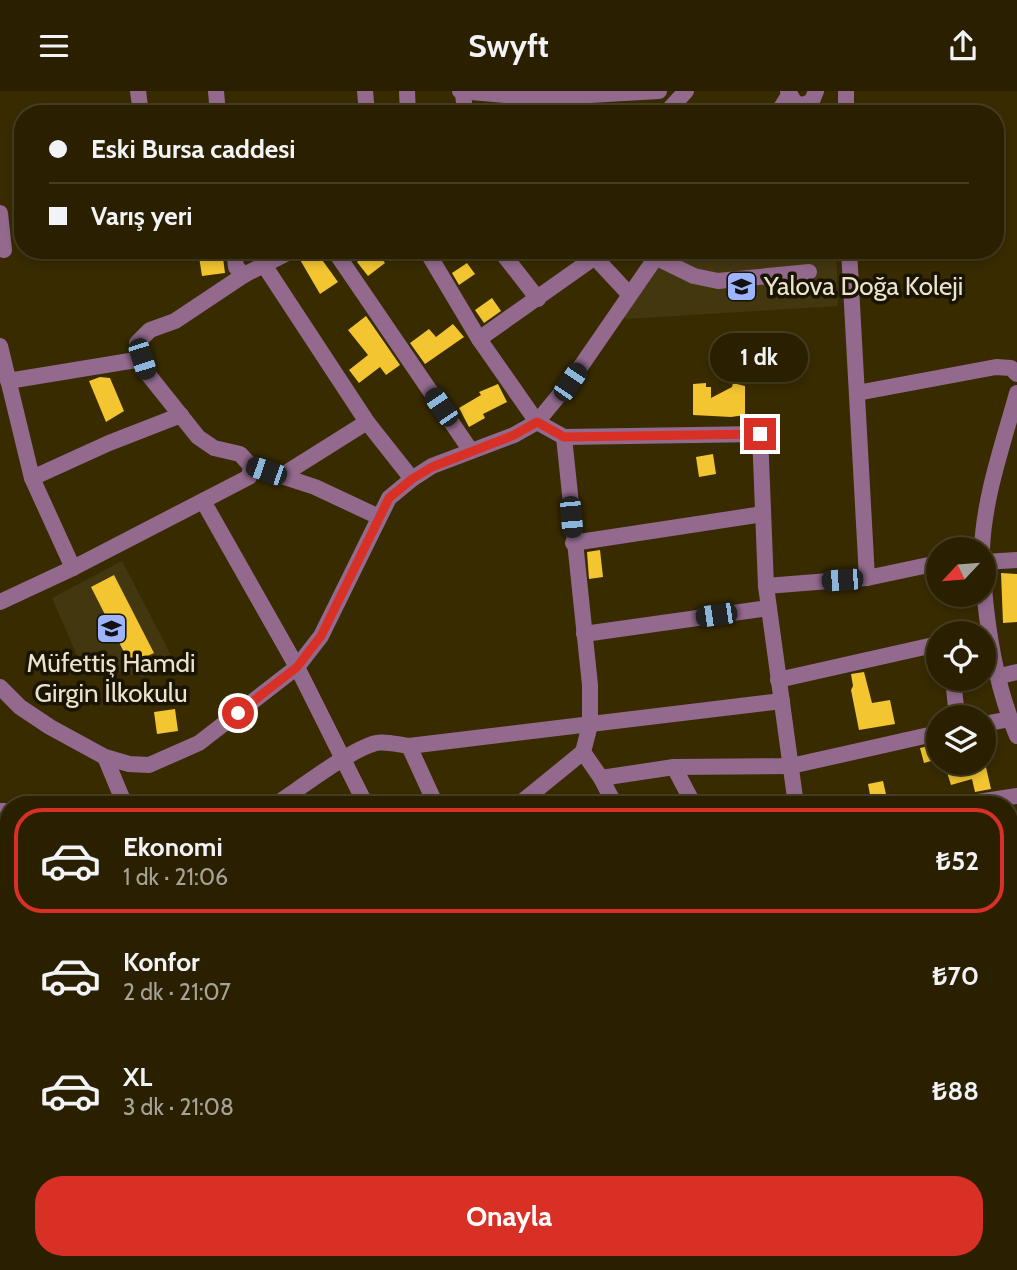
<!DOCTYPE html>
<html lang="tr">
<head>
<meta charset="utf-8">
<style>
  :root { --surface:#2a2000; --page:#32280a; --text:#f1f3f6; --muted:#a5a399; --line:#463e22; --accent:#d93025 }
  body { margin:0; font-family:Cabin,sans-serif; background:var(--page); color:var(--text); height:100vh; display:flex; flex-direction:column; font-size:26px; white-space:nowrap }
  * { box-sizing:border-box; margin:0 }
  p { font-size:23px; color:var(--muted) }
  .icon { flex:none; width:38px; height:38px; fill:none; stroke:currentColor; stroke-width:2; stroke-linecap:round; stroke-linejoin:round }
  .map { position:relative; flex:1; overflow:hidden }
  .details { position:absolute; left:0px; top:705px; width:1018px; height:474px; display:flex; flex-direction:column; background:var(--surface); border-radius:28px 28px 0 0; box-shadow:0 4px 10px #0003,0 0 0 2px var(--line) }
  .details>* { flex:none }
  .hud { position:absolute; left:14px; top:14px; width:990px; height:154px; border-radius:28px; box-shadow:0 4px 10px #0003,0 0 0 2px var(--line); display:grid; align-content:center; height:154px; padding:0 35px; background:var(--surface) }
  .needle { width:46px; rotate:244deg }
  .tools { position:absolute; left:926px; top:446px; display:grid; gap:14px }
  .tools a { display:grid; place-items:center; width:70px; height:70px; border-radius:50%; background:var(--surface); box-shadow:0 4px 10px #0003,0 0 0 2px var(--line); font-size:35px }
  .end { position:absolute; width:32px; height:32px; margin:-16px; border:9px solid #d93025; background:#fff; box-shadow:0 0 0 4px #fff }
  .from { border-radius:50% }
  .bubble { position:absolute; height:49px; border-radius:24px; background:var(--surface); box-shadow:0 4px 10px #0003,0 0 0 2px var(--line); font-size:23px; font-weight:800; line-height:49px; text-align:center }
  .car { position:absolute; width:21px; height:42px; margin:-21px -10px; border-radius:9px; box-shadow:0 0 5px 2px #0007; background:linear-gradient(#222 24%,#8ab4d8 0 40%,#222 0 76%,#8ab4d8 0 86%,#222 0) }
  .hud b { display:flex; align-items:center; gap:24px; height:66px; font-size:26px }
  .hud b+b { border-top:2px solid var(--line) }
  .hud i { width:18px; height:18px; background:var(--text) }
  ul { padding:12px 0 0; list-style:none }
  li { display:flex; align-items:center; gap:21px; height:105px; margin:0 14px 10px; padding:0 21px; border:4px solid transparent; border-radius:28px }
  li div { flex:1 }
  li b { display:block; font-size:26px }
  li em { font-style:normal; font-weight:800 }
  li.active { border-color:var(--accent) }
  li>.icon { width:63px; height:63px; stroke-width:1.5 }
  .action { display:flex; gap:14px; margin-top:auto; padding:14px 35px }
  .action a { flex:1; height:80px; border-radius:28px; background:var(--accent); color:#fff; font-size:28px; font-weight:800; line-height:80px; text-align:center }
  header { display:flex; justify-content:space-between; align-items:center; height:91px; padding:0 35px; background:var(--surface); font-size:32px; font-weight:800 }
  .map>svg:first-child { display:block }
  .built { fill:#433710 }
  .building { fill:#f2c531 }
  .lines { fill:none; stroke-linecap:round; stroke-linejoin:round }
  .minor { stroke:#936a8e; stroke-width:16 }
  .route { stroke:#d93025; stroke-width:9 }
  .labels { text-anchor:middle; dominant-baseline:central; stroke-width:7; stroke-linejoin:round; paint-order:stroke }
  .poi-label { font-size:26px; fill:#ebe3cc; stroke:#1a1404; text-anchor:start }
</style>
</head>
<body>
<header><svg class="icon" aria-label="menu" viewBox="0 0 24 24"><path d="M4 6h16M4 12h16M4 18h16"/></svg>Swyft<svg class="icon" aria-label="share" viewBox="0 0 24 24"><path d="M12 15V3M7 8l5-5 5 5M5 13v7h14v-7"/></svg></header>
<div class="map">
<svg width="1017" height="1179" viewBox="0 0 1017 1179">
  <rect width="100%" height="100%" fill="#382b00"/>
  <g class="built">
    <path d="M671,159H836L838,215L626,228L624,226Z"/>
    <path d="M122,470L174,570L142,586L86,572L78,567L52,507Z"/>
  </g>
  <g class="building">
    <path d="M610,13L611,20L602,21L603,23H576L575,15Z"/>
    <path d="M198,159H222L225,182L202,185Z"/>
    <path d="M312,159H315L338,191L320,203L299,167Z"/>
    <path d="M372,159H375L385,172L368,185L357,171Z"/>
    <path d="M467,172L475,183L459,194L452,182Z"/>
    <path d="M492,207L501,220L484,232L475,219Z"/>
    <path d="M366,225L400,274L386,284L380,276L359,292L349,279L368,264L348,239Z"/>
    <path d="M453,233L464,246L425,273L410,252L429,238L436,246Z"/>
    <path d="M100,286L110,287L124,320L106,331L89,290Z"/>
    <path d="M706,292V296H711V307L732,296L733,292L745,295V324L731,326L693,324V293Z"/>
    <path d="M498,293L507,311L483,323L485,327L469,336L459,317L481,304L479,301Z"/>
    <path d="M713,363L716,383L699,386L696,366Z"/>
    <path d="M600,459L603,486L589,488L587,461Z"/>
    <path d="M1001,482L1017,483V531L1003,532Z"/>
    <path d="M114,484L154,562L130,573L91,496Z"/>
    <path d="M864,581L872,612L890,609L895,633L859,639L851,599L853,595L851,583Z"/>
    <path d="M175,618L178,640L157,643L154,621Z"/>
    <path d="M938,653V668L924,672L920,657Z"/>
    <path d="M954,672H985L991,698L975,701L972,688L951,694L945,675Z"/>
    <path d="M883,690L888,712L872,714L868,693Z"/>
    <path d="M9,968V1000L0,999V975Z"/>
    <path d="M0,1081L9,1083V1144L0,1147Z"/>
  </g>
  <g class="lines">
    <g class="minor">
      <path d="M138,0L141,23"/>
      <path d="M216,0L218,23"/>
      <path d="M365,0L367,23"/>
      <path d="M407,0L408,23"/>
      <path d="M460,0L537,7L659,0"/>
      <path d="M788,0L795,12L803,14L812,10L816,0"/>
      <path d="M846,0V23"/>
      <path d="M463,1L465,23"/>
      <path d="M665,23L686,0"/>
      <path d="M777,23L789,4"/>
      <path d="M0,122L4,159"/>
      <path d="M234,159L236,176L244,184L293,159"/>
      <path d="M334,159L471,360"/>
      <path d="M426,159L479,248L537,331L564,346L760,343L766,495L796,714"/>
      <path d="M500,159L538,208"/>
      <path d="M588,159L629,203"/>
      <path d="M849,159L867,487"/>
      <path d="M655,166L694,185L718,190L809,181"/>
      <path d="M264,174L367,331L412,388"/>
      <path d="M479,248L595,166"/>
      <path d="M0,255L32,387L73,477"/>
      <path d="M8,290L142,268"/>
      <path d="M857,302L996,276L1011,277L1017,283"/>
      <path d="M564,346L590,594V634L583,661L601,687L615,714"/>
      <path d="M251,375L315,396L379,426"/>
      <path d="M281,385L367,331"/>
      <path d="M32,387L109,352L181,324"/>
      <path d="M203,410L297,576L366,714"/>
      <path d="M573,452L763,423"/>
      <path d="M982,458C984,406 1003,353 1017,302"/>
      <path d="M984,471L1017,469"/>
      <path d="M766,495L867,487L938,472"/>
      <path d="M984,497C988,545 998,600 1017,645"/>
      <path d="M0,511L73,477L249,386L251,375L240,363L214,357L198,346L147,282L137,252L150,239L175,230L244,184"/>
      <path d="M584,543L768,517"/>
      <path d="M1000,585L1017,581"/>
      <path d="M953,588L957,626"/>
      <path d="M778,589L938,553"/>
      <path d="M0,596L20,616L50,636L105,666L129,673L149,674L199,652L297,576L321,545L389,407L412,388L432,375L514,344L537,331L570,291L661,159"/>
      <path d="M984,633L1010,628"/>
      <path d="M409,655L436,714"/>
      <path d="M105,666L125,714"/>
      <path d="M674,676L694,714"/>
      <path d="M601,687L674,676L791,675L938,642"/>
      <path d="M275,714C299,698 351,658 376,652C387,650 399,654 409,655L782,610"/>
      <path d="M518,714L583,661"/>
      <path d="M959,714L1017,705"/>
      <path d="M0,720H9"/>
      <path d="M1010,789L1017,762"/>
      <path d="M1010,809L1017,814"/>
      <path d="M0,813H9"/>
      <path d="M0,928L5,875"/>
      <path d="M0,960L9,957"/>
      <path d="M1010,1042L1017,1043"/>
      <path d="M0,1061L9,1065"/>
      <path d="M0,1163L9,1160"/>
      <path d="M453,1171V1179"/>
      <path d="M521,1171L522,1179"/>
      <path d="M673,1171V1179"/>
      <path d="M880,1171L881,1179"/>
      <path d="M986,1171L987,1179"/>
      <path d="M284,1179L285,1171"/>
      <path d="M324,1179L326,1171"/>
      <path d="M368,1179L369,1171"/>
    </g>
  </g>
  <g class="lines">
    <path class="route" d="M238,622L297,576L321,545L389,407L412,388L432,376L514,344L537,331L564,346L760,343"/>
  </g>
  <defs>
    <symbol id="school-square" viewBox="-11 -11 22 22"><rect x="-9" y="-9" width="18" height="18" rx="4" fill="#9db4fd" stroke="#1a1404"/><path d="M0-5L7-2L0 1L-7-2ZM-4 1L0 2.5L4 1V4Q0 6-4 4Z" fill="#111"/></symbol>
  </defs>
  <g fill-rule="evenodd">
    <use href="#school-square" x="724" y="178" width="35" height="35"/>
    <use href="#school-square" x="94" y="520" width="35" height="35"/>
  </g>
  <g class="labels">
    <g class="poi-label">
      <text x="764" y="195">Yalova Doğa Koleji</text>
      <text x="111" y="572" text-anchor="middle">Müfettiş Hamdi<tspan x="111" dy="30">Girgin İlkokulu</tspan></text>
    </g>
  </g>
</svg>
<div class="tools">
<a><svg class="needle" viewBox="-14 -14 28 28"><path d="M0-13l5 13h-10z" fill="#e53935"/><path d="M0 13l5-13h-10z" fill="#a5a399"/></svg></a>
<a><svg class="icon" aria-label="locate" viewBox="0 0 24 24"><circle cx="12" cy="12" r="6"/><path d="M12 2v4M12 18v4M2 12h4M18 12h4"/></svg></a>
<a><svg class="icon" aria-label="layers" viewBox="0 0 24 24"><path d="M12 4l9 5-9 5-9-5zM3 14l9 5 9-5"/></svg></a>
</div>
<i class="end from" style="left:238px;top:622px"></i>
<i class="end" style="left:760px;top:343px"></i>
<div class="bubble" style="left:710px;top:242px;width:98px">1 dk</div>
<i class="car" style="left:142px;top:268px;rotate:162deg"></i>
<i class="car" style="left:570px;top:291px;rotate:34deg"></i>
<i class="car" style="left:441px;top:316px;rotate:326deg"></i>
<i class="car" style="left:266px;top:380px;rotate:289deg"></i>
<i class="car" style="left:571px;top:426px;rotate:175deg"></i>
<i class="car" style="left:842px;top:489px;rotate:266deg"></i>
<i class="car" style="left:716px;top:524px;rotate:262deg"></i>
<div class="hud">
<b><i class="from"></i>Eski Bursa caddesi</b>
<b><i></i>Varış yeri</b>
</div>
<section class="details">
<ul>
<li class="active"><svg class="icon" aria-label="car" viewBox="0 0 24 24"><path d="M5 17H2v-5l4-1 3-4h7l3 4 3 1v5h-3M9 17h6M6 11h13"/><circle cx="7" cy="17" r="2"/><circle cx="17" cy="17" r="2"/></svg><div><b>Ekonomi</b><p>1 dk · 21:06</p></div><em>₺52</em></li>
<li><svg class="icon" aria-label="car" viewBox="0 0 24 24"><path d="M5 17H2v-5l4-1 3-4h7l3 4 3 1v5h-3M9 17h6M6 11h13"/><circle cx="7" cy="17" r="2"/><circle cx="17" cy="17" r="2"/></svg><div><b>Konfor</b><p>2 dk · 21:07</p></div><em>₺70</em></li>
<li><svg class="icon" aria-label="car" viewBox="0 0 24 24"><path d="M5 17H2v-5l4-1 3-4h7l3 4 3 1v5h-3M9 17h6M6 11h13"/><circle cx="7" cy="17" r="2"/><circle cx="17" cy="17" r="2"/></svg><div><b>XL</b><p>3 dk · 21:08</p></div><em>₺88</em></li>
</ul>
<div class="action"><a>Onayla</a></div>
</section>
</div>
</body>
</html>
